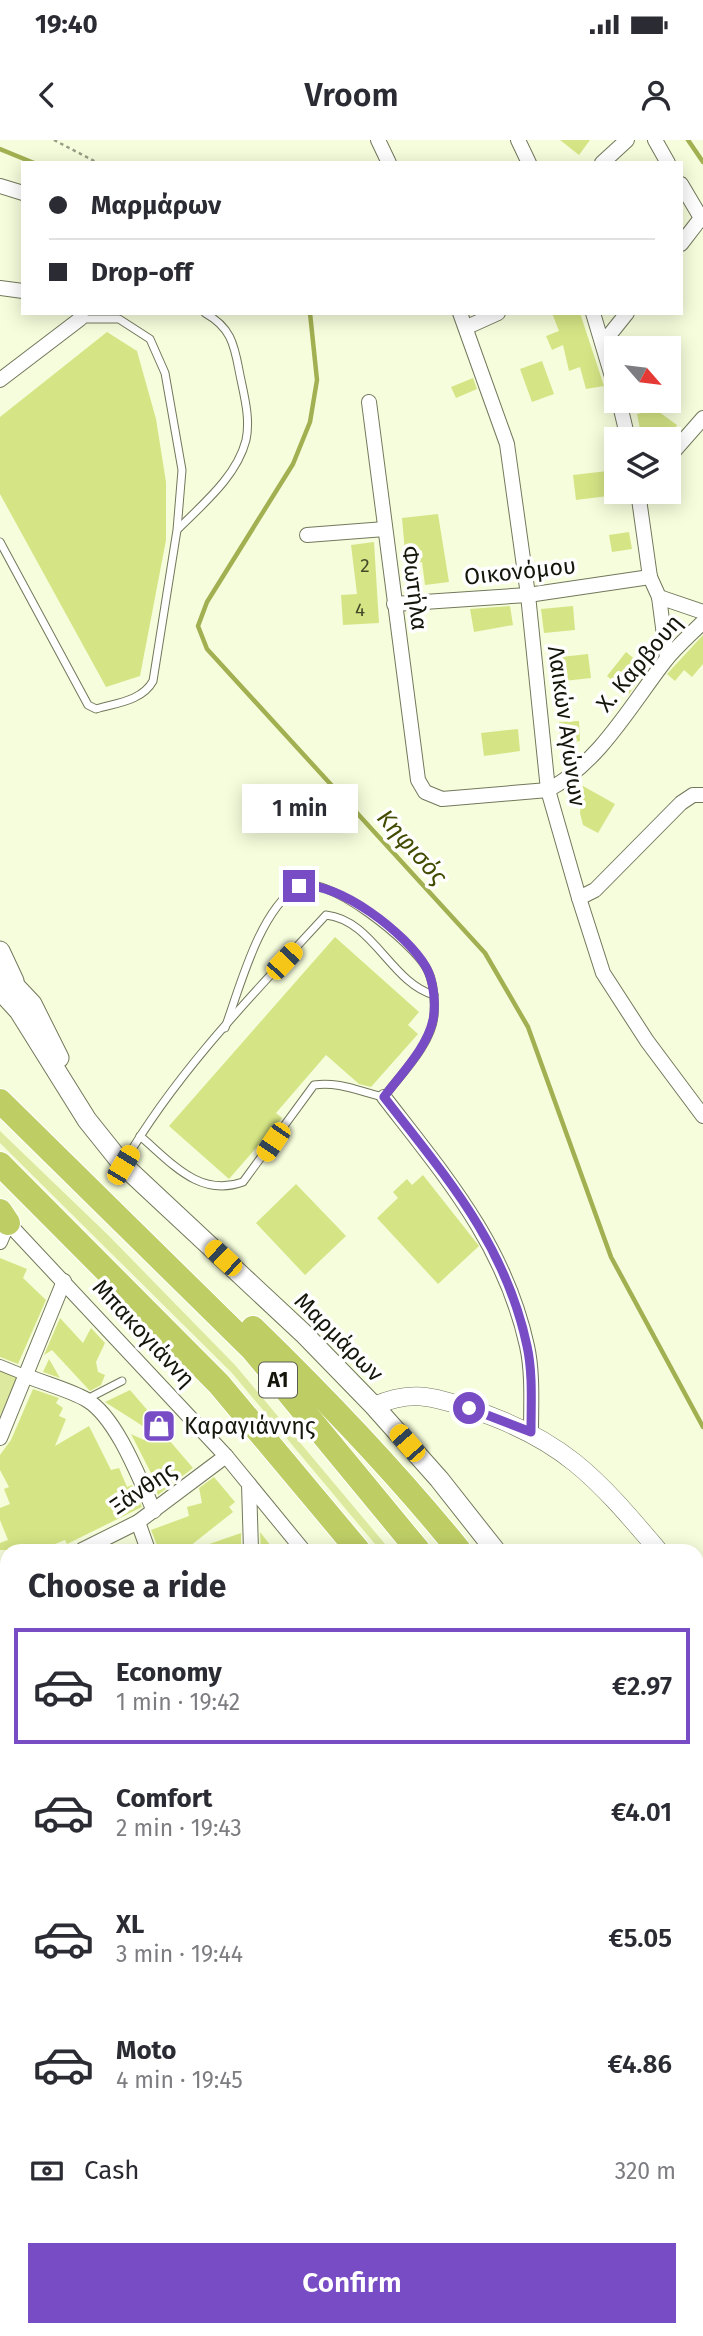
<!DOCTYPE html>
<html lang="en">
<head>
<meta charset="utf-8">
<style>
  :root { --surface:#fff; --page:#f2f2f3; --text:#2b2b33; --muted:#7c7c81; --line:#e1e1e2; --accent:#784cc4 }
  body { margin:0; font-family:"Fira Sans",sans-serif; background:var(--page); color:var(--text); height:100vh; display:flex; flex-direction:column; font-size:26px; white-space:nowrap }
  * { box-sizing:border-box; margin:0 }
  p { font-size:23px; color:var(--muted) }
  .icon { flex:none; width:38px; height:38px; fill:none; stroke:currentColor; stroke-width:2; stroke-linecap:round; stroke-linejoin:round }
  .map { position:relative; flex:1; overflow:hidden }
  .side { position:absolute; left:0px; top:1404px; width:704px; height:793px; display:flex; flex-direction:column; background:var(--surface); border-radius:21px 21px 0 0; box-shadow:0 4px 18px #0003 }
  .side>* { flex:none }
  .banner { position:absolute; left:21px; top:21px; width:662px; height:154px; border-radius:0px; box-shadow:0 4px 18px #0003; display:grid; align-content:center; height:154px; padding:0 28px; background:var(--surface) }
  .needle { width:46px; rotate:118deg }
  .controls { position:absolute; left:604px; top:196px; display:grid; gap:14px }
  .controls a { display:grid; place-items:center; width:77px; height:77px; border-radius:0px; background:var(--surface); box-shadow:0 4px 18px #0003; font-size:35px }
  .end { position:absolute; width:32px; height:32px; margin:-16px; border:9px solid #784cc4; background:#fff; box-shadow:0 0 0 4px #fff }
  .from { border-radius:50% }
  .bubble { position:absolute; height:49px; border-radius:0px; background:var(--surface); box-shadow:0 4px 18px #0003; font-size:23px; font-weight:600; line-height:49px; text-align:center }
  .car { position:absolute; width:21px; height:42px; margin:-21px -10px; border-radius:9px; box-shadow:0 0 5px 2px #0007; background:linear-gradient(#f5c518 24%,#345 0 40%,#f5c518 0 76%,#345 0 86%,#f5c518 0) }
  .banner b { display:flex; align-items:center; gap:24px; height:66px; font-size:26px }
  .banner b+b { border-top:2px solid var(--line) }
  .banner i { width:18px; height:18px; background:var(--text) }
  ul { padding:0; list-style:none }
  li { display:flex; align-items:center; gap:21px; height:116px; margin:0 14px 10px; padding:0 14px; border:4px solid transparent; border-radius:0px }
  li div { flex:1 }
  li b { display:block; font-size:26px }
  li em { font-style:normal; font-weight:600 }
  li.active { border-color:var(--accent) }
  li>.icon { width:63px; height:63px; stroke-width:1.5 }
  h2 { padding:0 28px; font-size:32px; line-height:84px }
  .pay { display:flex; align-items:center; gap:18px; height:77px; padding:0 28px; font-size:26px }
  .pay p { margin-inline-start:auto }
  .cta { display:flex; gap:14px; margin-top:auto; padding:14px 28px }
  .cta a { flex:1; height:80px; border-radius:0px; background:var(--accent); color:#fff; font-size:28px; font-weight:600; line-height:80px; text-align:center }
  .status { display:flex; justify-content:space-between; align-items:center; height:49px; padding:0 35px; background:var(--surface); direction:ltr }
  .status svg { height:19px; fill:currentColor }
  header { display:flex; justify-content:space-between; align-items:center; height:91px; padding:0 28px; background:var(--surface); font-size:32px; font-weight:600 }
  .map>svg:first-child { display:block }
  .green { fill:#dce99f }
  .lines { fill:none; stroke-linecap:round; stroke-linejoin:round }
  .stream { stroke:#a2b051; stroke-width:4.5 }
  .building { fill:#d5e585 }
  .service-casing { stroke:#72785b; stroke-width:9 }
  .pedestrian-casing { stroke:#72785b; stroke-width:12 }
  .minor-casing { stroke:#72785b; stroke-width:16 }
  .tertiary-casing { stroke:#72785b; stroke-width:19 }
  .secondary-casing { stroke:#72785b; stroke-width:21 }
  .motorway-casing { stroke:#fff; stroke-width:26 }
  .path { stroke:#999e86; stroke-width:2.5; stroke-dasharray:3.5 3.5; stroke-linecap:butt }
  .service { stroke:#fff; stroke-width:7 }
  .pedestrian { stroke:#fff; stroke-width:10 }
  .minor { stroke:#fff; stroke-width:14 }
  .tertiary { stroke:#fff; stroke-width:18 }
  .secondary { stroke:#fff; stroke-width:19 }
  .motorway { stroke:#bece65; stroke-width:24 }
  .route { stroke:#784cc4; stroke-width:9 }
  .labels { text-anchor:middle; dominant-baseline:central; stroke-width:7; stroke-linejoin:round; paint-order:stroke }
  .number-label { font-size:19px; fill:#444a2a }
  .shield { fill:#fff; stroke:#5a5c54; stroke-width:2 }
  .shield-label { font-size:21px; font-weight:bold; fill:#14160b }
  .street-label { font-size:23px; fill:#14160b; stroke:#fff }
  .poi-label { font-size:23px; fill:#14160b; stroke:#fff; text-anchor:start }
  .water-label { font-size:24px; font-style:italic; fill:#434b00; stroke:#fff }
</style>
</head>
<body>
<div class="status"><b>19:40</b><svg viewBox="0 0 49 12"><path d="M0 12V9h3v3zM5 12V6h3v6zM10 12V3h3v9zM15 12V0h3v12zM26 1h20v11H26zM47 4h2v5h-2z"/></svg></div>
<header><svg class="icon" aria-label="back" viewBox="0 0 24 24"><path d="M15 5l-7 7 7 7"/></svg>Vroom<svg class="icon" aria-label="person" viewBox="0 0 24 24"><circle cx="12" cy="8" r="4"/><path d="M4 21q1-7 8-7t8 7"/></svg></header>
<div class="map">
<svg width="703" height="2196" viewBox="0 0 703 2196">
  <rect width="100%" height="100%" fill="#f6fddc"/>
  <g class="green">
    <path d="M0,991L108,1095L235,1225L390,1410H380L232,1233L0,1003Z"/>
    <path d="M0,1220L20,1230L0,1276Z"/>
  </g>
  <g class="lines">
    <g class="stream">
      <path d="M688,0L703,22"/>
      <path d="M0,9L34,23"/>
      <path d="M310,173L317,240L310,282L293,324L207,462L198,486L207,509L485,813L528,887L611,1117L703,1287"/>
    </g>
  </g>
  <g class="building">
    <path d="M560,0H590L579,15Z"/>
    <path d="M552,173H580L604,246L586,249L580,227L569,231L563,205L552,210L546,196L559,191Z"/>
    <path d="M107,192L137,211L156,279L166,342V400L140,536L106,547L0,354V277Z"/>
    <path d="M542,221L554,254L532,262L520,229Z"/>
    <path d="M473,238L477,249L456,258L451,247Z"/>
    <path d="M655,269L677,285L669,299H642L637,274Z"/>
    <path d="M616,330V355L576,360L573,335Z"/>
    <path d="M438,374L449,442L425,445L422,422L406,424L402,378Z"/>
    <path d="M629,392L632,409L612,412L609,395Z"/>
    <path d="M374,402L379,483L343,485L341,455L357,454L351,405Z"/>
    <path d="M510,466L513,485L474,492L470,469Z"/>
    <path d="M573,466L575,490L544,493L541,469Z"/>
    <path d="M703,495V524L692,537L684,530L675,541L667,534Z"/>
    <path d="M626,512L647,529L629,554L607,536Z"/>
    <path d="M588,514L591,538L564,541L561,517Z"/>
    <path d="M579,581L580,601L560,603L559,582Z"/>
    <path d="M518,589L520,611L484,616L481,593Z"/>
    <path d="M583,646L615,664L598,693L583,685L580,673Z"/>
    <path d="M335,797L419,872L408,885L418,894L371,947L359,944L326,915L276,973L282,978L229,1039L169,986Z"/>
    <path d="M423,1035L479,1106L438,1144L377,1078L398,1058L393,1052L407,1039L412,1045Z"/>
    <path d="M296,1044L346,1096L305,1135L256,1083Z"/>
    <path d="M0,1118L27,1129L23,1138L46,1160L18,1224L0,1217Z"/>
    <path d="M60,1178L83,1203L91,1188L105,1203L96,1222L98,1232L105,1235L101,1245L90,1251L52,1210L44,1215Z"/>
    <path d="M49,1219L60,1238L43,1232Z"/>
    <path d="M33,1249L59,1258L56,1263L63,1268L59,1276L66,1279L55,1306L89,1286L111,1330L119,1328L127,1347L132,1345L142,1367L67,1404L65,1400L40,1410H0V1403L8,1400L0,1380V1368L10,1364L4,1349L9,1347L0,1330V1315L11,1300Z"/>
    <path d="M130,1250L149,1272L152,1270L155,1276L158,1274L169,1300L193,1328L158,1355L149,1336L152,1335L131,1294L144,1300L149,1290L105,1262Z"/>
    <path d="M214,1337L235,1362L229,1367L233,1372L185,1410H159L151,1390L189,1376L187,1367L202,1363L199,1348Z"/>
    <path d="M260,1392L274,1410H261Z"/>
    <path d="M241,1393V1410H195V1409Z"/>
  </g>
  <g class="lines">
    <defs>
      <g id="service">
        <path d="M178,389C203,364 237,336 246,300C251,277 243,252 239,230C234,203 230,187 205,173"/>
        <path d="M0,402L88,565L96,569C116,563 142,561 153,541L177,390L182,330L165,233L150,199L119,179H80"/>
        <path d="M140,996C171,1022 199,1058 243,1042L314,945C338,941 361,952 384,957C401,934 431,905 434,876C435,861 434,842 427,829C414,804 324,730 297,747C259,772 240,847 225,888"/>
        <path d="M125,1021C178,930 255,852 326,775C373,780 391,843 434,855"/>
        <path d="M87,1259L122,1241"/>
      </g>
      <path id="pedestrian" d="M0,1225L27,1236"/>
      <g id="minor">
        <path d="M378,0L389,23"/>
        <path d="M518,0L529,23"/>
        <path d="M655,0L668,23"/>
        <path d="M602,23L627,0"/>
        <path d="M681,44L701,78L681,104"/>
        <path d="M0,46L23,53"/>
        <path d="M0,148L23,151"/>
        <path d="M460,173L507,304L528,455L548,650L579,758L603,833L647,901L703,976"/>
        <path d="M593,173L616,250"/>
        <path d="M467,187L498,173"/>
        <path d="M603,203L627,173"/>
        <path d="M0,240L80,179L81,173"/>
        <path d="M619,261L628,299"/>
        <path d="M369,262L418,640L425,652L442,659L548,650C599,623 631,565 665,521C676,507 690,495 703,482"/>
        <path d="M668,318L703,278"/>
        <path d="M638,352L650,437L659,457L667,518"/>
        <path d="M307,395L385,389"/>
        <path d="M659,457L703,472"/>
        <path d="M394,464L528,455L650,437"/>
        <path d="M579,758L595,750L681,663L693,655H703"/>
        <path d="M384,957C445,1036 505,1105 527,1206C533,1233 531,1264 531,1292"/>
        <path d="M0,1102L8,1083L226,1316L303,1410"/>
        <path d="M27,1236C46,1244 70,1250 87,1260C117,1278 140,1340 154,1371"/>
        <path d="M0,1298L64,1141"/>
        <path d="M249,1344L251,1410"/>
        <path d="M138,1382L148,1410"/>
        <path d="M82,1410L138,1382L226,1316"/>
        <path d="M0,1439L7,1436"/>
        <path d="M0,1487L7,1527"/>
        <path d="M0,1743L7,1739"/>
        <path d="M0,1941L7,1937"/>
        <path d="M696,2015L703,2028"/>
        <path d="M0,2019L7,2033"/>
        <path d="M0,2107L7,2102"/>
        <path d="M78,2189L81,2196"/>
        <path d="M551,2189L556,2196"/>
        <path d="M33,2196L44,2189"/>
        <path d="M229,2196L239,2189"/>
        <path d="M533,2196L543,2189"/>
      </g>
      <g id="tertiary">
        <path d="M374,1266C411,1250 431,1256 468,1268C562,1298 596,1337 658,1410"/>
        <path d="M696,1464L703,1474"/>
      </g>
      <g id="secondary">
        <path d="M0,811L14,841"/>
        <path d="M0,830L32,864L59,918"/>
        <path d="M0,850L19,871L87,980L123,1025L303,1193L374,1266L439,1339L495,1410"/>
        <path d="M696,1688L703,1695"/>
      </g>
      <g id="motorway">
        <path d="M0,961L253,1210L418,1410"/>
        <path d="M0,1024L219,1244L358,1410"/>
        <path d="M0,1071L8,1083"/>
        <path d="M253,1188C326,1259 395,1331 459,1410"/>
        <path d="M696,1729L703,1737"/>
        <path d="M696,1803L703,1812"/>
        <path d="M696,1872L703,1881"/>
        <path d="M696,1961L703,1973"/>
      </g>
    </defs>
    <use href="#service" class="service-casing"/>
    <use href="#pedestrian" class="pedestrian-casing"/>
    <use href="#minor" class="minor-casing"/>
    <use href="#tertiary" class="tertiary-casing"/>
    <use href="#secondary" class="secondary-casing"/>
    <use href="#motorway" class="motorway-casing"/>
    <path class="path" d="M54,0L98,23"/>
    <use href="#service" class="service"/>
    <use href="#pedestrian" class="pedestrian"/>
    <use href="#minor" class="minor"/>
    <use href="#tertiary" class="tertiary"/>
    <use href="#secondary" class="secondary"/>
    <use href="#motorway" class="motorway"/>
  </g>
  <g class="lines">
    <path class="route" d="M299,746C338,740 407,794 426,827C434,841 436,865 433,880C427,908 401,934 384,957C446,1037 505,1103 527,1206C533,1233 531,1264 531,1292L469,1268"/>
  </g>
  <defs>
    <symbol id="shop-square" viewBox="-11 -11 22 22"><rect x="-9" y="-9" width="18" height="18" rx="4" fill="#784cc4" stroke="#fff"/><path d="M-5-2.5h2.3a2.7 3.5 0 0 1 5.4 0H5L5.5 6h-11ZM-1.5-2.5h3a1.5 2.3 0 0 0-3 0Z" fill="#fff"/></symbol>
  </defs>
  <g fill-rule="evenodd">
    <use href="#shop-square" x="140" y="1267" width="38" height="38"/>
  </g>
  <g class="labels">
    <g class="number-label">
      <text x="365" y="425">2</text>
      <text x="360" y="469">4</text>
    </g>
    <rect class="shield" x="259" y="1222.5" width="38" height="35" rx="5"/>
    <g class="shield-label">
      <text x="278" y="1240">Α1</text>
    </g>
    <g class="street-label">
      <text transform="translate(520 431) rotate(-6)">Οικονόμου</text>
      <text transform="translate(415 448) rotate(83)">Φωτήλα</text>
      <text transform="translate(639 523) rotate(-50)">Χ. Καρβουη</text>
      <text transform="translate(567 586) rotate(82)">Λαικών Αγώνων</text>
      <text transform="translate(144 1193) rotate(47)">Μπακογιάννη</text>
      <text transform="translate(339 1197) rotate(45)">Μαρμάρων</text>
      <text transform="translate(143 1348) rotate(-34)">Ξάνθης</text>
    </g>
    <g class="poi-label">
      <text x="184" y="1286">Καραγιάννης</text>
    </g>
    <g class="water-label">
      <text transform="translate(412 707) rotate(48)">Κηφισός</text>
    </g>
  </g>
</svg>
<div class="controls">
<a><svg class="needle" viewBox="-14 -14 28 28"><path d="M0-13l5 13h-10z" fill="#e53935"/><path d="M0 13l5-13h-10z" fill="#7c7c81"/></svg></a>
<a><svg class="icon" aria-label="layers" viewBox="0 0 24 24"><path d="M12 4l9 5-9 5-9-5zM3 14l9 5 9-5"/></svg></a>
</div>
<i class="end from" style="left:469px;top:1268px"></i>
<i class="end" style="left:299px;top:746px"></i>
<div class="bubble" style="left:242px;top:644px;width:116px">1 min</div>
<i class="car" style="left:284px;top:821px;rotate:43deg"></i>
<i class="car" style="left:273px;top:1002px;rotate:214deg"></i>
<i class="car" style="left:123px;top:1025px;rotate:31deg"></i>
<i class="car" style="left:223px;top:1118px;rotate:313deg"></i>
<i class="car" style="left:407px;top:1303px;rotate:319deg"></i>
<div class="banner">
<b><i class="from"></i>Μαρμάρων</b>
<b><i></i>Drop-off</b>
</div>
<section class="side">
<h2>Choose a ride</h2>
<ul>
<li class="active"><svg class="icon" aria-label="car" viewBox="0 0 24 24"><path d="M5 17H2v-5l4-1 3-4h7l3 4 3 1v5h-3M9 17h6M6 11h13"/><circle cx="7" cy="17" r="2"/><circle cx="17" cy="17" r="2"/></svg><div><b>Economy</b><p>1 min · 19:42</p></div><em>€2.97</em></li>
<li><svg class="icon" aria-label="car" viewBox="0 0 24 24"><path d="M5 17H2v-5l4-1 3-4h7l3 4 3 1v5h-3M9 17h6M6 11h13"/><circle cx="7" cy="17" r="2"/><circle cx="17" cy="17" r="2"/></svg><div><b>Comfort</b><p>2 min · 19:43</p></div><em>€4.01</em></li>
<li><svg class="icon" aria-label="car" viewBox="0 0 24 24"><path d="M5 17H2v-5l4-1 3-4h7l3 4 3 1v5h-3M9 17h6M6 11h13"/><circle cx="7" cy="17" r="2"/><circle cx="17" cy="17" r="2"/></svg><div><b>XL</b><p>3 min · 19:44</p></div><em>€5.05</em></li>
<li><svg class="icon" aria-label="car" viewBox="0 0 24 24"><path d="M5 17H2v-5l4-1 3-4h7l3 4 3 1v5h-3M9 17h6M6 11h13"/><circle cx="7" cy="17" r="2"/><circle cx="17" cy="17" r="2"/></svg><div><b>Moto</b><p>4 min · 19:45</p></div><em>€4.86</em></li>
</ul>
<div class="pay"><svg class="icon" aria-label="cash" viewBox="0 0 24 24"><path d="M3 7h18v10H3z"/><circle cx="12" cy="12" r="2"/></svg>Cash<p>320 m</p></div>
<div class="cta"><a>Confirm</a></div>
</section>
</div>
</body>
</html>
